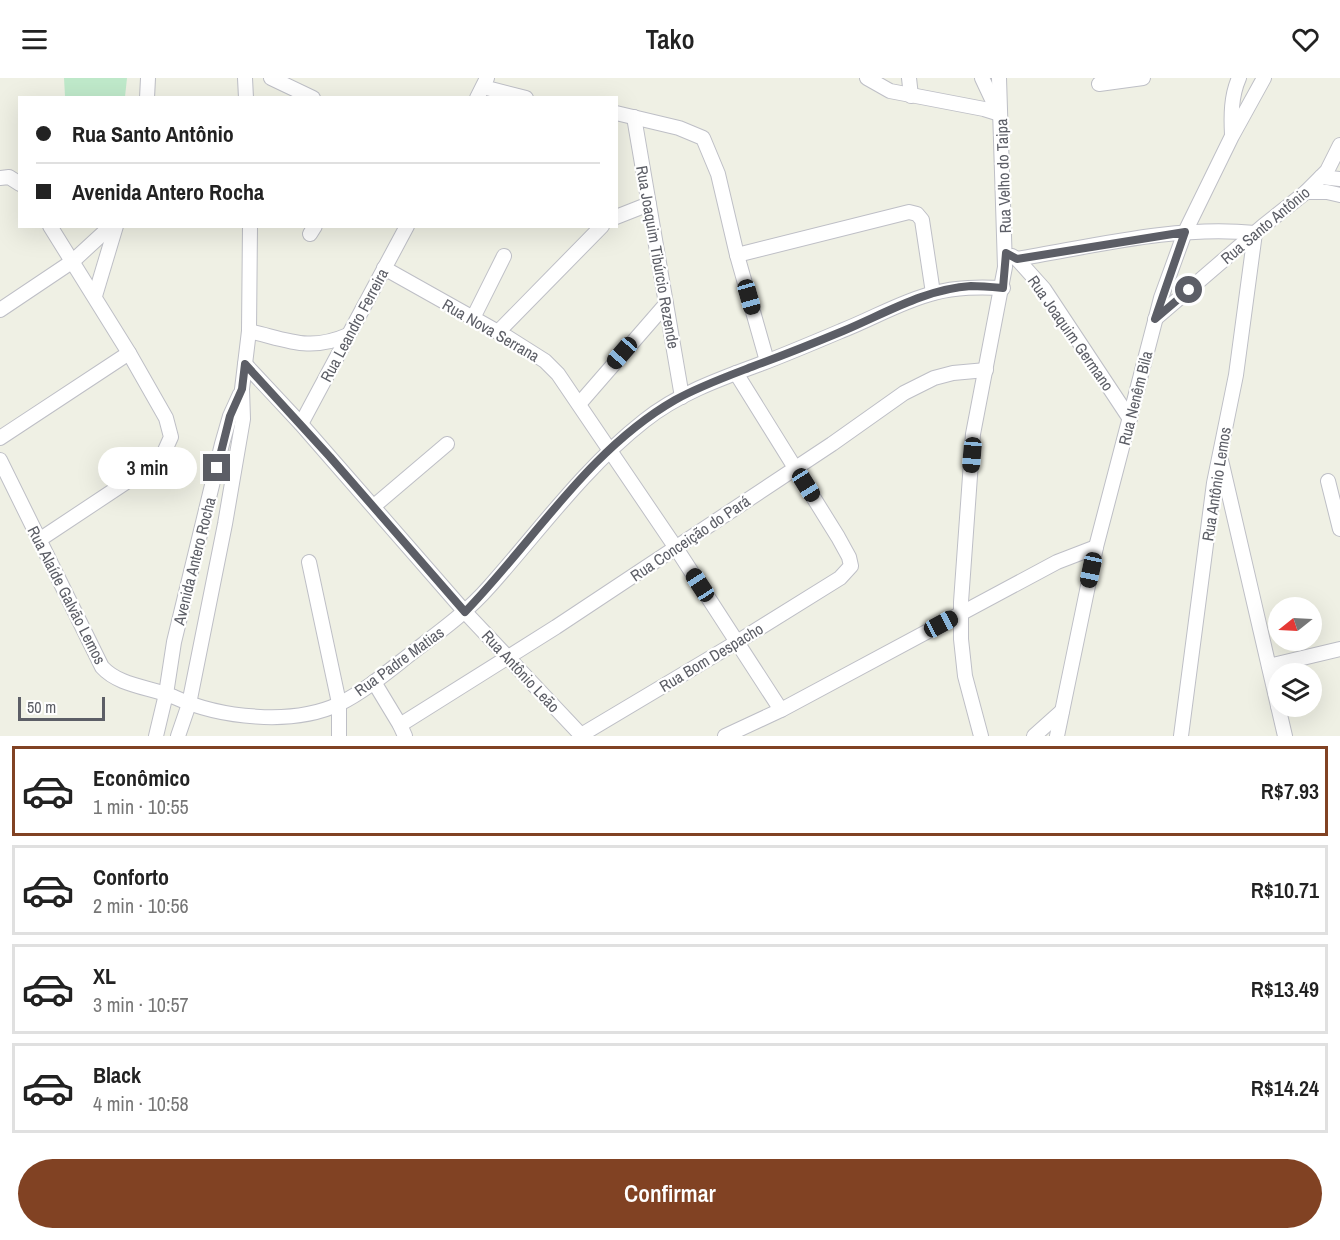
<!DOCTYPE html>
<html lang="pt">
<head>
<meta charset="utf-8">
<style>
  :root { --surface:#fff; --page:#f6f6f6; --text:#222; --muted:#767676; --line:#e0e0e0; --accent:#814223 }
  body { margin:0; font-family:"Archivo Narrow",sans-serif; background:var(--page); color:var(--text); height:100vh; display:flex; flex-direction:column; font-size:22px; white-space:nowrap }
  * { box-sizing:border-box; margin:0 }
  p { font-size:20px; color:var(--muted) }
  .icon { flex:none; width:33px; height:33px; fill:none; stroke:currentColor; stroke-width:2; stroke-linecap:round; stroke-linejoin:round }
  .map { position:relative; height:658px; overflow:hidden }
  .side { display:flex; flex-direction:column; background:var(--surface); flex:1 }
  .side>* { flex:none }
  .banner { position:absolute; left:18px; top:18px; width:600px; height:132px; border-radius:0px; box-shadow:0 6px 24px #0002; display:grid; align-content:center; height:132px; padding:0 18px; background:var(--surface) }
  .needle { width:39px; rotate:252deg }
  .fabs { position:absolute; left:1268px; top:519px; display:grid; gap:12px }
  .fabs a { display:grid; place-items:center; width:54px; height:54px; border-radius:50%; background:var(--surface); box-shadow:0 6px 24px #0002; font-size:30px }
  .scale { position:absolute; left:18px; bottom:15px; width:87px; box-sizing:border-box; padding-left:6px; border:3px solid #5c5e66; border-top:0; font-size:16px; line-height:21px; white-space:nowrap; color:#5c5e66; -webkit-text-stroke:4px #fff; paint-order:stroke }
  .end { position:absolute; width:27px; height:27px; margin:-14px; border:8px solid #5c5e66; background:#fff; box-shadow:0 0 0 3px #fff }
  .from { border-radius:50% }
  .bubble { position:absolute; height:42px; border-radius:21px; background:var(--surface); box-shadow:0 6px 24px #0002; font-size:20px; font-weight:600; line-height:42px; text-align:center }
  .car { position:absolute; width:18px; height:36px; margin:-18px -9px; border-radius:8px; box-shadow:0 0 4px 2px #0007; background:linear-gradient(#222 24%,#8ab4d8 0 40%,#222 0 76%,#8ab4d8 0 86%,#222 0) }
  .banner b { display:flex; align-items:center; gap:21px; height:57px; font-size:22px }
  .banner b+b { border-top:2px solid var(--line) }
  .banner i { width:15px; height:15px; background:var(--text) }
  ul { padding:10px 0 0; list-style:none }
  li { display:flex; align-items:center; gap:18px; height:90px; margin:0 12px 9px; padding:0 6px; border:3px solid var(--line); border-radius:0px }
  li div { flex:1 }
  li b { display:block; font-size:22px }
  li em { font-style:normal; font-weight:600 }
  li.selected { border-color:var(--accent) }
  li>.icon { width:54px; height:54px; stroke-width:1.5 }
  .primary-button { display:flex; gap:12px; margin-top:auto; padding:12px 18px }
  .primary-button a { flex:1; height:69px; border-radius:36px; background:var(--accent); color:#fff; font-size:24px; font-weight:600; line-height:69px; text-align:center }
  header { display:flex; justify-content:space-between; align-items:center; height:78px; padding:0 18px; background:var(--surface); font-size:27px; font-weight:600 }
  .map>svg:first-child { display:block }
  .green { fill:#bfe9ca }
  .lines { fill:none; stroke-linecap:round; stroke-linejoin:round }
  .minor-casing { stroke:#bebfc6; stroke-width:16 }
  .minor { stroke:#fff; stroke-width:14 }
  .route { stroke:#5c5e66; stroke-width:8 }
  .labels { text-anchor:middle; dominant-baseline:central; stroke-width:4.5; stroke-linejoin:round; paint-order:stroke }
  .street-label { font-size:16px; fill:#5c5e66; stroke:#fff }
</style>
</head>
<body>
<header><svg class="icon" aria-label="menu" viewBox="0 0 24 24"><path d="M4 6h16M4 12h16M4 18h16"/></svg>Tako<svg class="icon" aria-label="heart" viewBox="0 0 24 24"><path d="M12 20l-8-8c-3-5 5-10 8-4 3-6 11-1 8 4z"/></svg></header>
<div class="map">
<svg width="1340" height="658" viewBox="0 0 1340 658">
  <rect width="100%" height="100%" fill="#eff0e4"/>
  <path class="green" d="M64,0H127L125,19L65,18Z"/>
  <g class="lines">
    <defs>
      <g id="minor">
        <path d="M245,0L246,20"/>
        <path d="M271,0L313,20"/>
        <path d="M867,0L890,13L984,31L1000,36"/>
        <path d="M909,0L911,18"/>
        <path d="M982,0L997,32"/>
        <path d="M1099,6L1143,0"/>
        <path d="M483,9L526,20"/>
        <path d="M147,20L148,0"/>
        <path d="M477,20L487,0"/>
        <path d="M616,35L679,50L703,60L718,96L737,177L767,283"/>
        <path d="M634,39L682,319"/>
        <path d="M1232,57C1231,38 1231,18 1239,0"/>
        <path d="M1321,99L1340,101"/>
        <path d="M0,100L9,99L20,106"/>
        <path d="M1306,114H1327L1340,117"/>
        <path d="M616,139L649,126"/>
        <path d="M310,156L315,148"/>
        <path d="M737,177L909,134L917,136L922,142L933,215"/>
        <path d="M1012,178L1017,181L1044,211L1130,341"/>
        <path d="M1017,181C1095,168 1175,147 1255,155L1236,297L1214,405L1181,658"/>
        <path d="M384,190L507,259L545,283L558,296L676,470L781,632"/>
        <path d="M95,218L116,148"/>
        <path d="M0,232L73,183L111,148"/>
        <path d="M473,240L504,178"/>
        <path d="M1155,241L1263,148L1306,114L1327,93L1340,67"/>
        <path d="M249,253C288,262 309,274 348,257"/>
        <path d="M498,254L602,148"/>
        <path d="M245,286L301,346L465,534L582,658"/>
        <path d="M580,325L666,226"/>
        <path d="M301,346L407,148"/>
        <path d="M0,360L129,275"/>
        <path d="M0,382L102,589C119,608 150,609 174,619C220,640 292,648 339,626C367,612 392,590 417,571C442,552 468,533 489,509C540,452 583,391 644,343C679,315 722,300 763,285C789,275 815,264 841,253C872,241 902,223 934,215C957,209 979,209 1003,210"/>
        <path d="M1221,382L1278,628"/>
        <path d="M1328,403L1340,451"/>
        <path d="M374,428L447,366"/>
        <path d="M39,462L152,387L162,379L171,359L166,340L129,275L50,148"/>
        <path d="M309,484L339,625V658"/>
        <path d="M1269,588L1340,571"/>
        <path d="M374,604L400,647L405,658"/>
        <path d="M1278,628L1285,658"/>
        <path d="M400,647L556,549L832,366L904,315L934,300L953,295L986,292"/>
        <path d="M581,657L737,564L840,500L851,488L849,479L838,459L736,295"/>
        <path d="M156,658L166,616L174,564L222,366L230,338L240,316"/>
        <path d="M178,658L189,626L225,446L243,341L242,311L249,253L250,148"/>
        <path d="M725,658L781,632L1057,484L1096,469"/>
        <path d="M981,658L965,598L961,561V524L973,356L1005,189L999,0"/>
        <path d="M1034,658L1062,633"/>
        <path d="M1057,658L1096,469L1161,220L1185,154L1232,58L1264,0"/>
      </g>
    </defs>
    <use href="#minor" class="minor-casing"/>
    <use href="#minor" class="minor"/>
  </g>
  <g class="lines">
    <path class="route" d="M217,390L230,338L242,311L245,286L330,379L465,534C534,463 588,372 675,322C700,308 728,298 754,288C784,277 814,265 843,253C884,236 925,211 971,208C981,208 992,209 1003,210L1006,175L1017,181L1185,154L1155,241L1189,212"/>
  </g>
  <g class="labels">
    <g class="street-label">
      <text transform="translate(1003 98) rotate(-92)">Rua Velho do Taipa</text>
      <text transform="translate(1265 147) rotate(-40)">Rua Santo Antônio</text>
      <text transform="translate(658 179) rotate(80)">Rua Joaquim Tibúrcio Rezende</text>
      <text transform="translate(354 247) rotate(-62)">Rua Leandro Ferreira</text>
      <text transform="translate(491 252) rotate(30)">Rua Nova Serrana</text>
      <text transform="translate(1071 255) rotate(55)">Rua Joaquim Germano</text>
      <text transform="translate(1135 320) rotate(-76)">Rua Nenêm Bila</text>
      <text transform="translate(1216 406) rotate(-81)">Rua Antônio Lemos</text>
      <text transform="translate(690 460) rotate(-34)">Rua Conceição do Pará</text>
      <text transform="translate(194 483) rotate(-76)">Avenida Antero Rocha</text>
      <text transform="translate(67 517) rotate(63)">Rua Alaíde Galvão Lemos</text>
      <text transform="translate(711 579) rotate(-31)">Rua Bom Despacho</text>
      <text transform="translate(399 583) rotate(-36)">Rua Padre Matias</text>
      <text transform="translate(521 593) rotate(47)">Rua Antônio Leão</text>
    </g>
  </g>
</svg>
<div class="fabs">
<a><svg class="needle" viewBox="-14 -14 28 28"><path d="M0-13l5 13h-10z" fill="#e53935"/><path d="M0 13l5-13h-10z" fill="#767676"/></svg></a>
<a><svg class="icon" aria-label="layers" viewBox="0 0 24 24"><path d="M12 4l9 5-9 5-9-5zM3 14l9 5 9-5"/></svg></a>
</div>
<div class="scale">50 m</div>
<i class="end from" style="left:1189px;top:212px"></i>
<i class="end" style="left:217px;top:390px"></i>
<div class="bubble" style="left:98px;top:369px;width:99px">3 min</div>
<i class="car" style="left:749px;top:219px;rotate:164deg"></i>
<i class="car" style="left:622px;top:275px;rotate:221deg"></i>
<i class="car" style="left:972px;top:377px;rotate:185deg"></i>
<i class="car" style="left:806px;top:407px;rotate:148deg"></i>
<i class="car" style="left:1091px;top:492px;rotate:192deg"></i>
<i class="car" style="left:700px;top:507px;rotate:327deg"></i>
<i class="car" style="left:941px;top:546px;rotate:62deg"></i>
<div class="banner">
<b><i class="from"></i>Rua Santo Antônio</b>
<b><i></i>Avenida Antero Rocha</b>
</div>
</div>
<section class="side">
<ul>
<li class="selected"><svg class="icon" aria-label="car" viewBox="0 0 24 24"><path d="M5 17H2v-5l4-1 3-4h7l3 4 3 1v5h-3M9 17h6M6 11h13"/><circle cx="7" cy="17" r="2"/><circle cx="17" cy="17" r="2"/></svg><div><b>Econômico</b><p>1 min · 10:55</p></div><em>R$7.93</em></li>
<li><svg class="icon" aria-label="car" viewBox="0 0 24 24"><path d="M5 17H2v-5l4-1 3-4h7l3 4 3 1v5h-3M9 17h6M6 11h13"/><circle cx="7" cy="17" r="2"/><circle cx="17" cy="17" r="2"/></svg><div><b>Conforto</b><p>2 min · 10:56</p></div><em>R$10.71</em></li>
<li><svg class="icon" aria-label="car" viewBox="0 0 24 24"><path d="M5 17H2v-5l4-1 3-4h7l3 4 3 1v5h-3M9 17h6M6 11h13"/><circle cx="7" cy="17" r="2"/><circle cx="17" cy="17" r="2"/></svg><div><b>XL</b><p>3 min · 10:57</p></div><em>R$13.49</em></li>
<li><svg class="icon" aria-label="car" viewBox="0 0 24 24"><path d="M5 17H2v-5l4-1 3-4h7l3 4 3 1v5h-3M9 17h6M6 11h13"/><circle cx="7" cy="17" r="2"/><circle cx="17" cy="17" r="2"/></svg><div><b>Black</b><p>4 min · 10:58</p></div><em>R$14.24</em></li>
</ul>
<div class="primary-button"><a>Confirmar</a></div>
</section>
</body>
</html>
